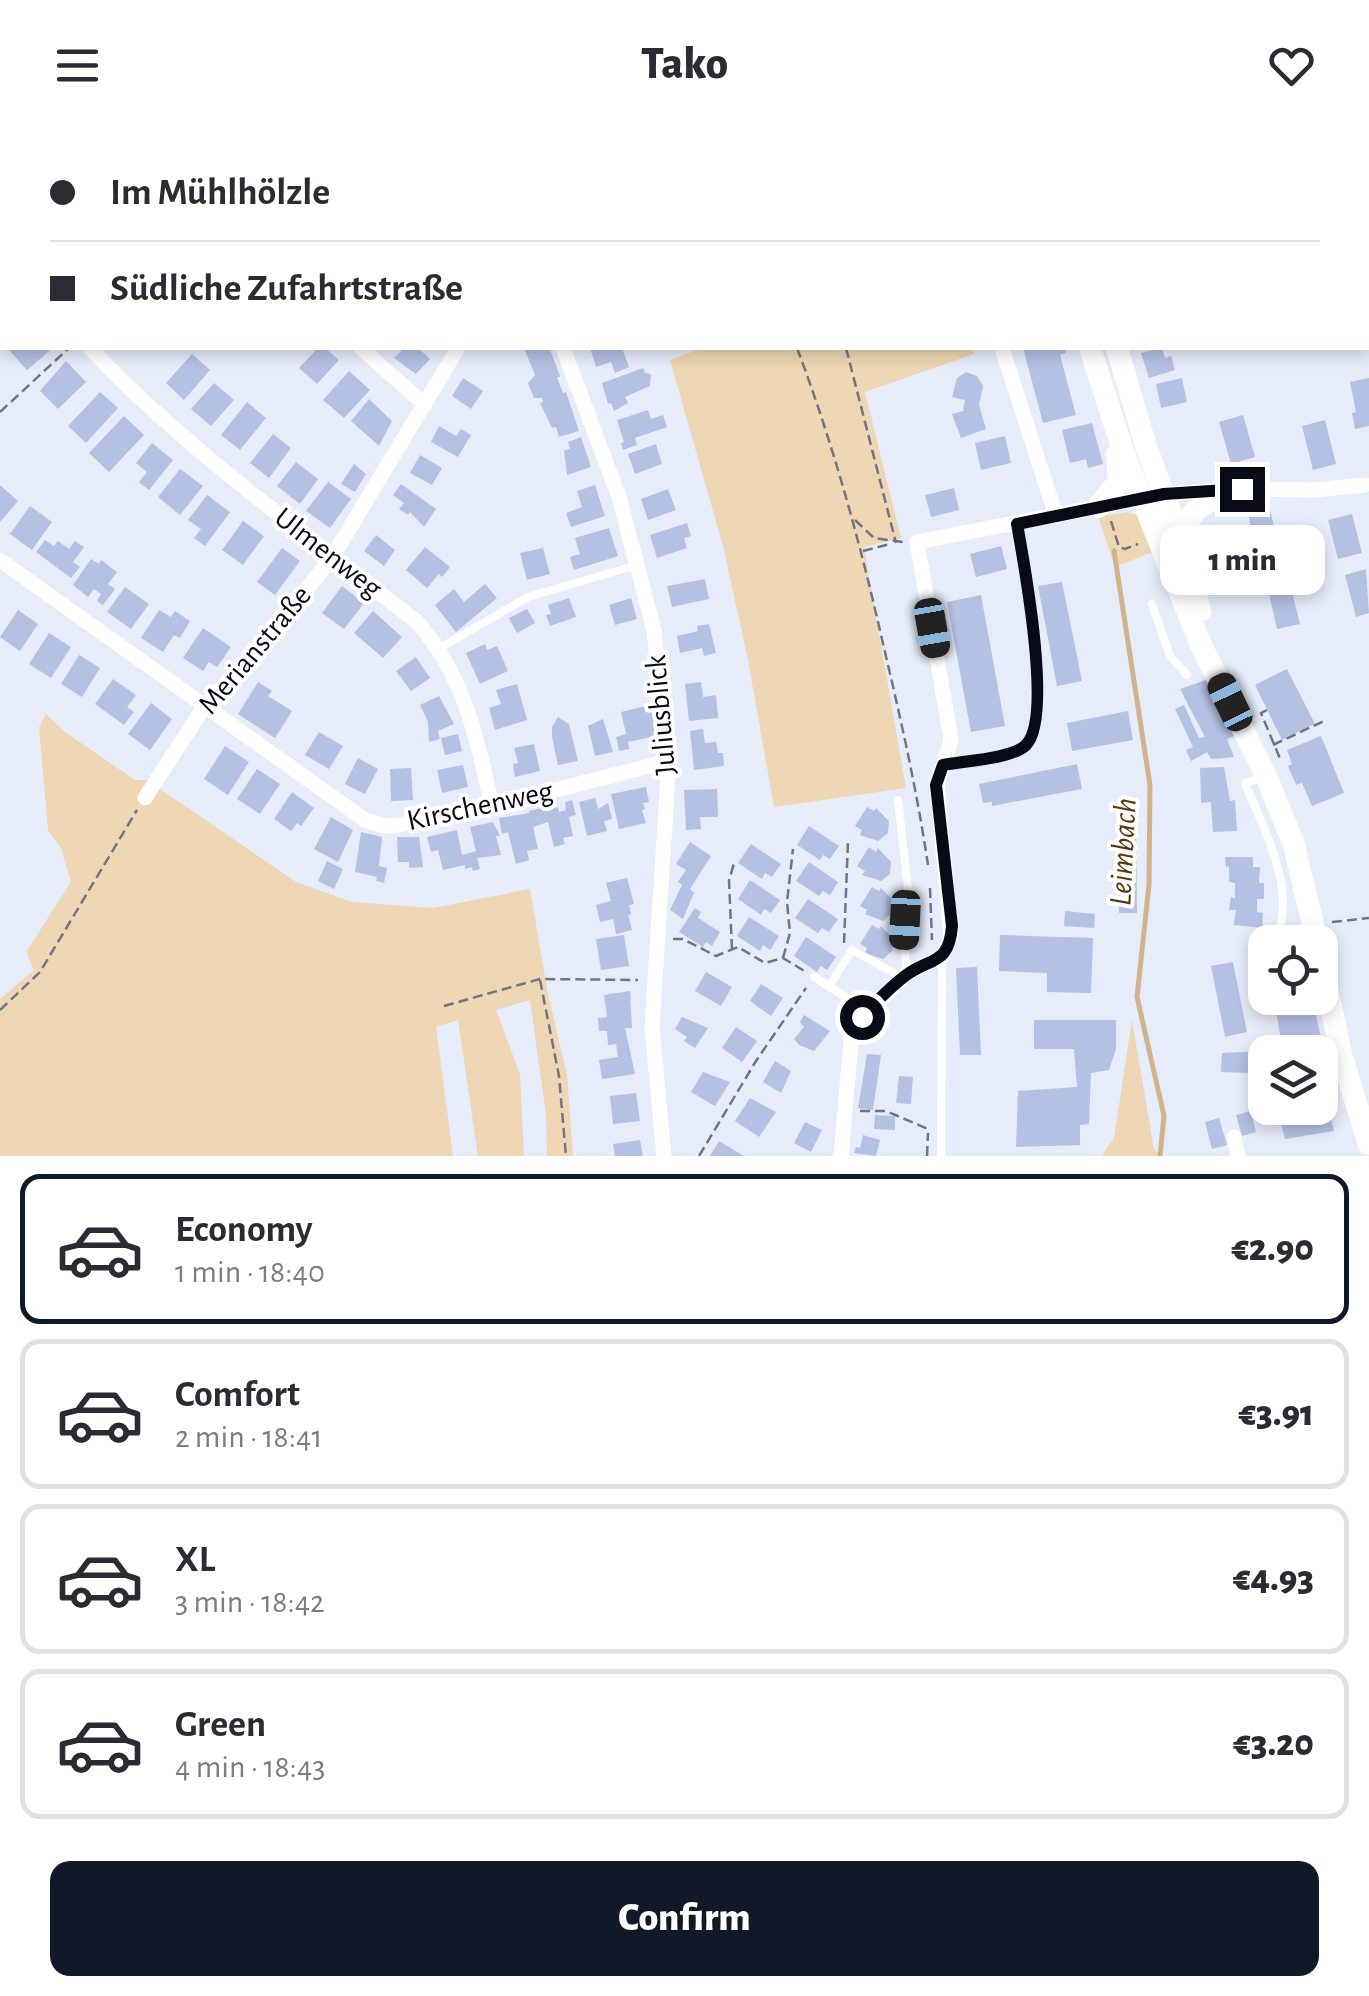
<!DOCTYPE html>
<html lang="en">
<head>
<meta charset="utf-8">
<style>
  :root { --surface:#fff; --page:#f7f7f7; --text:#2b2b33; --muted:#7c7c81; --line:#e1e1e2; --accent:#111827 }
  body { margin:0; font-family:"Alegreya Sans",sans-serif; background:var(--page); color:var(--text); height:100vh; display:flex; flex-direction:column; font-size:38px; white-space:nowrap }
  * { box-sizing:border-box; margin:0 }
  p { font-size:32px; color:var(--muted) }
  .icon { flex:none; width:55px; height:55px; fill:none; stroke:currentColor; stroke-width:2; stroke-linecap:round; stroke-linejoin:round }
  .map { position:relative; height:1026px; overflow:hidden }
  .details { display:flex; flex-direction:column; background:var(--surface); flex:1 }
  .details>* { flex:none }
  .hud { position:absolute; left:0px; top:0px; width:1370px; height:220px; box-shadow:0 5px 15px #0003; display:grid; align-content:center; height:220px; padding:0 50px; background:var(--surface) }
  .tools { position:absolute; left:1248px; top:795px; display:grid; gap:20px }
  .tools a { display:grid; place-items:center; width:90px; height:90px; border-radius:20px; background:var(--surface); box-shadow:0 5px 15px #0003; font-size:50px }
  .end { position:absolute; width:45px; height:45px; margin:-22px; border:12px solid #080b16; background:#fff; box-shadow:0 0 0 5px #fff }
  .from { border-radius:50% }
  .bubble { position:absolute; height:70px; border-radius:20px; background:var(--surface); box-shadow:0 5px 15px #0003; font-size:32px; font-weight:800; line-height:70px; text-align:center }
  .car { position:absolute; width:30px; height:60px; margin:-30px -15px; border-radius:12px; box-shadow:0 0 8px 2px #0007; background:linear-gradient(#222 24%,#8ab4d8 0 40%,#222 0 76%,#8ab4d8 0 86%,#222 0) }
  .hud b { display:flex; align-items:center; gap:35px; height:95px; font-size:38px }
  .hud b+b { border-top:2px solid var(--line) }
  .hud i { width:25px; height:25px; background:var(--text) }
  ul { padding:18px 0 0; list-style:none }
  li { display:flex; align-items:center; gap:30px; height:150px; margin:0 20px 15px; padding:0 30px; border:5px solid var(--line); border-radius:20px }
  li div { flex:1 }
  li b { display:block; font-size:38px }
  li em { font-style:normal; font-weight:800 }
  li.current { border-color:var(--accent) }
  li>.icon { width:90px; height:90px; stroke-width:1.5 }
  .primary-button { display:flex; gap:20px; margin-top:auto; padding:20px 50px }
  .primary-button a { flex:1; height:115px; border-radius:20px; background:var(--accent); color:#fff; font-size:40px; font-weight:800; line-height:115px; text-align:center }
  header { display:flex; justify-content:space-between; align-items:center; height:130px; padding:0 50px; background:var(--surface); font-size:45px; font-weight:800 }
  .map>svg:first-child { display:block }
  .green { fill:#efd6b4 }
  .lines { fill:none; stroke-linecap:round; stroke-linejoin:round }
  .stream { stroke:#d1b48e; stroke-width:5 }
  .building { fill:#b5c1e3 }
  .path { stroke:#717582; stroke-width:2.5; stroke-dasharray:10 5; stroke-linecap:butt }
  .lane { stroke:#fff; stroke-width:8 }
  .street { stroke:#fff; stroke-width:15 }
  .secondary { stroke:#fff; stroke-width:22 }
  .route { stroke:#080b16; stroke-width:12 }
  .labels { text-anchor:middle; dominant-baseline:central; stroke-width:8; stroke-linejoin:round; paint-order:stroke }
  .street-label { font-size:30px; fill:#080b16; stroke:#fff }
  .water-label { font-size:32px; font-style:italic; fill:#573a09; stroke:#fff }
</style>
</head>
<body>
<header><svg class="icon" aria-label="menu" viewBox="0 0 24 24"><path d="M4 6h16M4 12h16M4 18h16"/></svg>Tako<svg class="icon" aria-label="heart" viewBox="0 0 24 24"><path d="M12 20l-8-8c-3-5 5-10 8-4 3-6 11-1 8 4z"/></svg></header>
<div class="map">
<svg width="1369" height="1026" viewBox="0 0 1369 1026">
  <rect width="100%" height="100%" fill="#e7ecfb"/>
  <g class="green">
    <path d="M702,218H972L974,224L865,262L901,408L864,417L906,658L774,677L748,530L723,416L670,230Z"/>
    <path d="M1128,382L1138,386L1155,421L1115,437L1098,386Z"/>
    <path d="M46,584L65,602L135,650H147L296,752L352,772L433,778L530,759L548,864L567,945L573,1026H547L546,985L530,870L496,880L520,944L524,1026H478L458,890L436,897L453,1026H0V869L34,840L26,822L71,752L61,718L48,700L39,597Z"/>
    <path d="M1132,890L1154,1019L1160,1026H1102L1114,1008Z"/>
  </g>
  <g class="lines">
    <path class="stream" d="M1114,421L1150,655L1149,755L1137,867L1164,986L1160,1026"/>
  </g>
  <g class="building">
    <path d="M7,218H53L27,240Z"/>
    <path d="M318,218H325L339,230L317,254L299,238Z"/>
    <path d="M404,218H418L430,229L416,244L394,228Z"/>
    <path d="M524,218H547L551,222L560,246L557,248L563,263L566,262L579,301L559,307L556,297L552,298L540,273L543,272L542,268H534L528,253L535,245Z"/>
    <path d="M590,218H622L629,237L615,243L611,232L596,237Z"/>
    <path d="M1023,218H1065L1066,223L1060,225L1076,285L1043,293Z"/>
    <path d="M1162,218L1165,228L1171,226L1175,240L1149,248L1141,223Z"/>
    <path d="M192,224L210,240L184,270L166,253Z"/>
    <path d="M66,231L86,252L58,279L40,261Z"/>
    <path d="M643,238L645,243L651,244L650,256L625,267L628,273L614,281L611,273L608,274L602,253Z"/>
    <path d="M349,241L370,260L344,288L323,270Z"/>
    <path d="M966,242L977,246L983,256L979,275L986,299L961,308L952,284L963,281L965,270L952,267L957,248Z"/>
    <path d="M463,248L483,261L471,279L452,266Z"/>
    <path d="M1182,248L1187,272L1161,278L1156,254Z"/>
    <path d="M1369,248V296L1355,299L1352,283L1356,282L1350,252Z"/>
    <path d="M214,253L234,270L211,296L191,279Z"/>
    <path d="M100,262L118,278L86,313L68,296Z"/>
    <path d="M369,269L392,291L379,316L351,291Z"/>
    <path d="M247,272L266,288L240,320L221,305Z"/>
    <path d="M648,280L651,289L663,285L667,297L635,308L637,315L623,320L621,313L624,312L617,290Z"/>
    <path d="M1243,285L1255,327L1231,334L1219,292Z"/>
    <path d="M124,286L144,305L109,342L89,323Z"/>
    <path d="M1325,290L1336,334L1313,340L1302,296Z"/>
    <path d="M1092,293L1103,334L1088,338L1086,329L1070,333L1062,300Z"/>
    <path d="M439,296L456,306L461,299L471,305L458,327L431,312Z"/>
    <path d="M273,304L291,318L269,348L250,333Z"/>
    <path d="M1005,306L1011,333L981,340L975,313Z"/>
    <path d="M581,307L591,337L567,345L564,320L570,319L568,312Z"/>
    <path d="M152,313L173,330L149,360L139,352L147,342L136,333Z"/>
    <path d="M656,314L662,334L635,344L628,324Z"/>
    <path d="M420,325L442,338L432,355L410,343Z"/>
    <path d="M296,332L318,349L300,374L277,356Z"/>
    <path d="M354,334L366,344L355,362L341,354Z"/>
    <path d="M180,339L203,356L180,385L158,367Z"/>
    <path d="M328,352L351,369L330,398L306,381Z"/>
    <path d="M401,354L436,379L424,397L410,382L408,385L399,379L404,373L393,365Z"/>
    <path d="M0,355L18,371L0,392Z"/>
    <path d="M595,355L605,386L571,397L566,383L582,377L577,361Z"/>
    <path d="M954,358L959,380L931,387L925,365Z"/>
    <path d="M668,359L676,380L648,390L641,369Z"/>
    <path d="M207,365L230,382L205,416L194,408L201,399L188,390Z"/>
    <path d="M30,376L52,392L32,420L10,404Z"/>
    <path d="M1270,379L1279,419L1257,424L1248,384Z"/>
    <path d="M1352,384L1362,423L1338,429L1328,390Z"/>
    <path d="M243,391L264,406L243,435L222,420Z"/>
    <path d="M687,393L691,406L684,408L687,418L657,428L650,405Z"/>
    <path d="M609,398L618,426L574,440L570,427L580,424L575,408Z"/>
    <path d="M376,405L395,420L384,436L364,421Z"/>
    <path d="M45,410L54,416L58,411L69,419L75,411L84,417L73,432L80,437L71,448L36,422Z"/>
    <path d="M1001,416L1007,439L976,447L970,424Z"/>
    <path d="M425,417L450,437L442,447L439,444L427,458L406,440Z"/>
    <path d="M282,418L300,431L275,465L257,452Z"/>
    <path d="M543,418L550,444L527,450L520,423Z"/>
    <path d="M91,429L99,434L101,430L117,442L108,454L115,459L103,475L97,471L101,464L94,459L88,467L73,455Z"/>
    <path d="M1366,439L1369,483L1356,487L1345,445Z"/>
    <path d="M705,449L709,469L672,477L667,456Z"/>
    <path d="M1062,452L1082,551L1057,556L1038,456Z"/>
    <path d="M485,454L497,468L456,502L435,475L454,459L464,472Z"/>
    <path d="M1290,454L1300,494L1277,499L1268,460Z"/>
    <path d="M342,456L364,473L344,499L322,483Z"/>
    <path d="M125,457L149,474L131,499L107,482Z"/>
    <path d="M981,465L1005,596L971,602L947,472Z"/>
    <path d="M569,468L576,487L550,496L546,485L551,484L548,475Z"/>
    <path d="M631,468L637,489L615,495L609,475Z"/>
    <path d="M527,479L535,493L517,503L509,488Z"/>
    <path d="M18,480L38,494L20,521L0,507Z"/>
    <path d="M159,480L171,487L175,481L190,491L180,508L174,505L163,522L141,508Z"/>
    <path d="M373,481L402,507L383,528L354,503Z"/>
    <path d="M709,494L716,523L704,526L702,518L680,523L677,506L698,501L697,496Z"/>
    <path d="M203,498L231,517L217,537L209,532L203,541L183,528Z"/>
    <path d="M49,503L71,517L51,548L29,534Z"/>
    <path d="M485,514L487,520L497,516L508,541L480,554L466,523Z"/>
    <path d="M79,525L100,538L82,567L61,554Z"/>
    <path d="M416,527L430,548L411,561L396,541Z"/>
    <path d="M1287,539L1315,594L1282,610L1255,555Z"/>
    <path d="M113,549L136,565L127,577L134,582L124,595L95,574Z"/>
    <path d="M1206,550L1234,606L1227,609L1234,627L1211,629L1207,622L1191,631L1186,620L1193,617L1175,579L1184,575L1199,608L1205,607L1180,559Z"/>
    <path d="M258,552L272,561L268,566L292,581L275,608L238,584Z"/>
    <path d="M701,552L703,567L716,565L718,588L689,591L685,554Z"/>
    <path d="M517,554L527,590L495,600L489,578L501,574L496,560Z"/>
    <path d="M439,566L454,594L438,601L440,609L429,612L428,592L420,575Z"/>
    <path d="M151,573L172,589L150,620L128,604Z"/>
    <path d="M650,575L657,606L628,612L629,619L619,621L616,607L626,604L621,582Z"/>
    <path d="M1128,581L1133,610L1072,621L1067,593Z"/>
    <path d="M558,587L569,594L578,631L558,635L552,607V597Z"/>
    <path d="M603,589L613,622L595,626L588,596Z"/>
    <path d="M703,599L705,613L716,612L718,623H723L724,636L694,640L690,601Z"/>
    <path d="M319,602L343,616L329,639L305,625Z"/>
    <path d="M458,604L462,621L445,625L441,608Z"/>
    <path d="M1321,606L1344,663L1312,676L1302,653L1296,655L1288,636L1292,634L1287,620Z"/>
    <path d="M534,614L540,641L515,647L513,634L518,633L514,618Z"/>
    <path d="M225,616L249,632L228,665L204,649Z"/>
    <path d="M358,628L378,639L365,664L345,654Z"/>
    <path d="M1077,634L1082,659L992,676V672L983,673L979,654Z"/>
    <path d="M463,635L468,657L442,663L437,640Z"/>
    <path d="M1224,637L1230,671L1235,670L1237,701L1213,702L1211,672L1201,673L1200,638Z"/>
    <path d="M411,638L413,670L391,671L390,639Z"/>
    <path d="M257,639L280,654L260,684L237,669Z"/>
    <path d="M646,657L649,672L643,673L645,679L642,680L646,693L619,699L611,664Z"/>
    <path d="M717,659L718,687H700L701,699L686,700L684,660Z"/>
    <path d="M292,662L314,678L301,696L297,693L291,701L274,689Z"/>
    <path d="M595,668L598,679L608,673L612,689L604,691L607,701L587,706L579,672Z"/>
    <path d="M572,670L576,685L569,687L573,706L563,708L565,714L554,717L548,692L533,697L538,719L527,721L529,730L516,734L508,702L502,704L499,688L529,683V681L542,678L543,681L558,677L559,682L566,680L565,672Z"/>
    <path d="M867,677L874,681L876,678L889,691L888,703L878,711L860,705L862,700L855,696Z"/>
    <path d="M1118,685H1136L1137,783H1119Z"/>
    <path d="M331,687L353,700L338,732L314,719Z"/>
    <path d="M493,692L500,706H496L501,725L477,728L480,739L473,741L472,737L465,739V735L443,740L438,720L431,722L427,707L457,700L462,725L476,721L470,697Z"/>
    <path d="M809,696L839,716L830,729L823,725L820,730L797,715Z"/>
    <path d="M361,702L382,707L379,736L387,738L384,753L376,751L377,747L355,742Z"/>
    <path d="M397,707H419L423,737L409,738V732H398Z"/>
    <path d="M690,712L711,726L690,759L694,763L683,789L670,780L682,755L678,752L686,740L676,734Z"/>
    <path d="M751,714L781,734L772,747L765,743L762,749L738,733Z"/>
    <path d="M869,717L876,722L878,718L891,732L890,744L881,751L862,745L865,741L857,736Z"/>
    <path d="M1225,727H1253V737H1260L1259,753H1264V769H1257V782L1263,783L1262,798L1234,795L1236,780H1229L1231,767L1235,768V753L1229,752V736L1226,737Z"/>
    <path d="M327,731L343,739L334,759L318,751Z"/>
    <path d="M809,732L838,752L830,765L823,761L819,766L796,751Z"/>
    <path d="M627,748L634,774L629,775L631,784L628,785L632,800L616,804L613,789L600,792L596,775L611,771L606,753Z"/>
    <path d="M750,750L780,770L771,783L764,779L761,785L738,769Z"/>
    <path d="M872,757L879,761L881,758L894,771L892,783L883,791L865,784L867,780L860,776Z"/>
    <path d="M808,769L838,789L829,802L822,798L818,803L795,788Z"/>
    <path d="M695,778L701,782L698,788L720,802L712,816L706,812L703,817L679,802Z"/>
    <path d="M1065,781L1095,784L1094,798L1064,796Z"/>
    <path d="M749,787L779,806L770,820L763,815L760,821L737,806Z"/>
    <path d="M872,795L879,799L881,796L894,810L892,821L883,829L865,823L867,818L860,814Z"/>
    <path d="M624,805L629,836L601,840L596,809Z"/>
    <path d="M1000,805L1093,808L1091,863L1047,862V843L999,841Z"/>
    <path d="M806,807L836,827L827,840L821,836L817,842L794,826Z"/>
    <path d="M1233,832L1247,902L1225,907L1211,836Z"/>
    <path d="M977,837L981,925H960L956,838Z"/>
    <path d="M706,842L732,857L721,876L695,861Z"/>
    <path d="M761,854L783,868L771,886L750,871Z"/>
    <path d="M630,861L632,898H625L635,944L602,949L599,930L618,927L616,914L608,915L607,901H599L598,888L607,887L604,865Z"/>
    <path d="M1314,877L1320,903L1331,938H1320V922H1309L1303,907L1281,911L1276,880Z"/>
    <path d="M804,885L830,901L814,921L799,915L794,909L804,897L800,892Z"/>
    <path d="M682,887L708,898L695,918L684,911L687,907L675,899Z"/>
    <path d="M1034,890H1116V919L1109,940L1091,943L1089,994L1080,995V1015L1016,1017L1018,961L1077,957L1074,919H1034Z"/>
    <path d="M736,897L757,911L742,932L722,918Z"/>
    <path d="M1265,921V952L1251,953V943L1221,942L1222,923Z"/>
    <path d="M867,924L881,925L873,980L858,978Z"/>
    <path d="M775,931L791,941L781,963L763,952Z"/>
    <path d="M703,942L730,952L715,976L691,962Z"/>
    <path d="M899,946L913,947L911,974L896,973Z"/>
    <path d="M636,963L640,991L613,994L610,966Z"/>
    <path d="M750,968L776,982L759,1007L735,991Z"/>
    <path d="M1328,975L1334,1001L1285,1009L1279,985Z"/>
    <path d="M1251,981L1256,1002L1242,1006L1236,985Z"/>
    <path d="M875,985L895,986V1000L874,999Z"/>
    <path d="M1219,988L1227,1015L1212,1019L1205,992Z"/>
    <path d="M805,992L822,1000L811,1022L794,1013Z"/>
    <path d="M863,1005L880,1010L876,1026L854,1023L856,1017L860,1018Z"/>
    <path d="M640,1010L643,1026H615L613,1014Z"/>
    <path d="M719,1011L744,1026H710Z"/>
  </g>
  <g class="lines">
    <g class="path">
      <path d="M694,0L695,2"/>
      <path d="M836,0L837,2"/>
      <path d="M222,2L225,0"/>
      <path d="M1368,40L1369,39"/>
      <path d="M797,218C834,316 861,416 884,518C901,590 917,661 928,735"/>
      <path d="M846,218L896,413"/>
      <path d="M0,282L69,218"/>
      <path d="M855,390L874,408L903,412"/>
      <path d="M1111,391L1119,417L1125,419L1138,414"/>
      <path d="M863,421L890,414"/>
      <path d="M1267,580L1261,583L1281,631"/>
      <path d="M1273,615L1326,590"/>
      <path d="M930,758L932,810"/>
      <path d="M1332,792L1369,788"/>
      <path d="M673,809H683L716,826L738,817L765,833L783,828L806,842"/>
      <path d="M844,813L848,711"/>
      <path d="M732,819L729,751L734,733"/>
      <path d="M783,828L790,803L787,772L793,719"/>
      <path d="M540,850L559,946L566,1026"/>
      <path d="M444,876L540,849L638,850"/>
      <path d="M0,880L40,842L137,680"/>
      <path d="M860,981H886L928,999"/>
      <path d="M699,1026L756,931L806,858"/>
      <path d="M927,1026L928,1003"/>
    </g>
    <g class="lane">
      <path d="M667,0L668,2"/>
      <path d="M1064,0L1065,2"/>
      <path d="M1152,474L1170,526L1187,545"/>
      <path d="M440,518L528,467L637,435"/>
      <path d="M943,635C963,631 1012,629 1026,615C1053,588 1023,433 1017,394"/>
      <path d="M1261,648L1245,653C1262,695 1291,748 1281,795"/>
      <path d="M898,670L909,767L904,813L907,843"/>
      <path d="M814,847L868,881"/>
      <path d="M829,857L852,820L903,848"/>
      <path d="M941,1026L942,827"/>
    </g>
    <g class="street">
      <path d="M162,0L164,2"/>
      <path d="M414,0L415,2"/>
      <path d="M1213,0L1214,2"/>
      <path d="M590,2L591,0"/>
      <path d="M1043,2V0"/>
      <path d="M0,115L2,118"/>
      <path d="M1368,160H1369"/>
      <path d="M90,218C188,322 305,403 417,492C464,544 477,609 492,676"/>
      <path d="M361,218L425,275"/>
      <path d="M563,218L619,367L654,500L669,631L652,898L664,1026"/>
      <path d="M1002,218L1056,386"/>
      <path d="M0,430L365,690L384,696L399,695L492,676L669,631"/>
      <path d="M145,668L204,577L261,517L333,426L458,218"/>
      <path d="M1234,1007L1238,1026"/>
      <path d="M841,1026L852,900L907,843L942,827L951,806L937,655L951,610L917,412L1164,364L1238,359L1315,360L1365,355"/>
    </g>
    <g class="secondary">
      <path d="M918,0L921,2"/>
      <path d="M953,0L955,2"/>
      <path d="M1090,218L1125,327L1201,515L1266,646L1294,715L1317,812"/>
      <path d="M1117,218L1146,317L1184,417L1200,481"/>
      <path d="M1098,377L1119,351L1117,325"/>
      <path d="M1184,413C1186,376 1206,372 1238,359"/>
      <path d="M1320,825L1342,928L1369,1014"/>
    </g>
  </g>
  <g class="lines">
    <path class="route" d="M862,887C875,873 889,858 905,846C930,827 949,836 952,796L936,655L943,635C963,631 1012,629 1026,615C1053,588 1024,433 1017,394L1164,364L1242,359"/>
  </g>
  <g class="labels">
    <g class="street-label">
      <text transform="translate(328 423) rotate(38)">Ulmenweg</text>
      <text transform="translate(255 520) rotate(-50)">Merianstraße</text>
      <text transform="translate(661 585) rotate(-95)">Juliusblick</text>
      <text transform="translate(480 676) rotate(-12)">Kirschenweg</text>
    </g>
    <g class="water-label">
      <text transform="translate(1123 722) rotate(-87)">Leimbach</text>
    </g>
  </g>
</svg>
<div class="tools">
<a><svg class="icon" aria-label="locate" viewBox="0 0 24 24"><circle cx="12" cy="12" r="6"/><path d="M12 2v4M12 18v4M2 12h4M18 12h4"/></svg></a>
<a><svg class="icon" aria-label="layers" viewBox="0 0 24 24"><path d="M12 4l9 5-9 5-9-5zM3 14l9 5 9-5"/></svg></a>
</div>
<i class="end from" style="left:862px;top:887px"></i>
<i class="end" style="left:1242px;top:359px"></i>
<div class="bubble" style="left:1160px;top:395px;width:165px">1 min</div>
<i class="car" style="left:932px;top:498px;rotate:170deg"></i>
<i class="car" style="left:1230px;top:572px;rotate:334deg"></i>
<i class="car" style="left:905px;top:790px;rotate:183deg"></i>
<div class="hud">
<b><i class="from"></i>Im Mühlhölzle</b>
<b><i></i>Südliche Zufahrtstraße</b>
</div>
</div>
<section class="details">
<ul>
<li class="current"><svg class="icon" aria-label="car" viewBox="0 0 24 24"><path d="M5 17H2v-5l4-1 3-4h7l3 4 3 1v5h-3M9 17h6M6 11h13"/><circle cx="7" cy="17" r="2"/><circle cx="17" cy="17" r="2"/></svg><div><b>Economy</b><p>1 min · 18:40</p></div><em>€2.90</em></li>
<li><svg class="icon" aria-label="car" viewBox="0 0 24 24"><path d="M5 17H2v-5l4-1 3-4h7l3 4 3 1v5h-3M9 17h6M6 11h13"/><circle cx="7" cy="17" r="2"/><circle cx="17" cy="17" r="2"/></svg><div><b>Comfort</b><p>2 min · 18:41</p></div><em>€3.91</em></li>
<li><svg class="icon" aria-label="car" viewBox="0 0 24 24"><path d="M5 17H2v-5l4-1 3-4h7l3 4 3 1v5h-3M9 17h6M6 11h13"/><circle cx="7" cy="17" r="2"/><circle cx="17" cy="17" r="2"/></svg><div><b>XL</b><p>3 min · 18:42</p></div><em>€4.93</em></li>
<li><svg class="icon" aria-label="car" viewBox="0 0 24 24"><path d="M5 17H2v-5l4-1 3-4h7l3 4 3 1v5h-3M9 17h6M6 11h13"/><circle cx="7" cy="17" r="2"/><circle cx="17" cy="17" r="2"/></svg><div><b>Green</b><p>4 min · 18:43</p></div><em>€3.20</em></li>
</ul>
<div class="primary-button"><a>Confirm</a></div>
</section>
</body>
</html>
